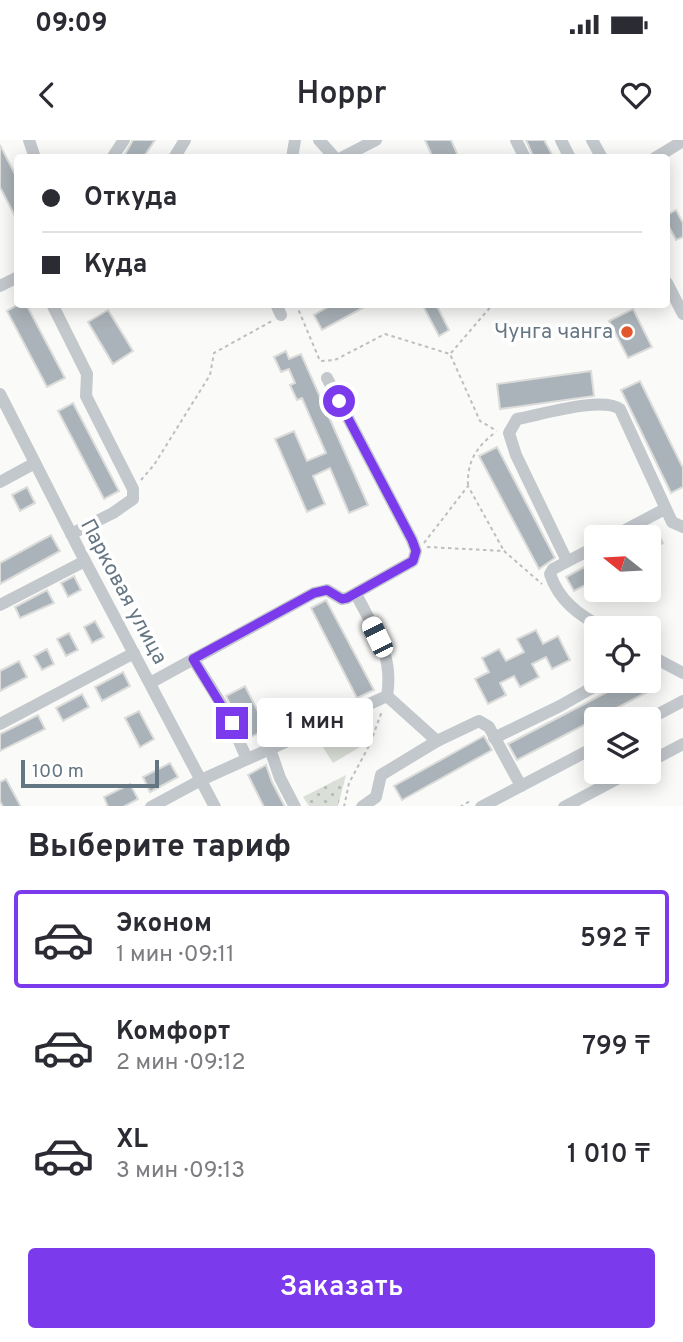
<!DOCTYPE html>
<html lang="ru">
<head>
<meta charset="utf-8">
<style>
  :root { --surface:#fff; --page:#f2f2f3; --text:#2b2b33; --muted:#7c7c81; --line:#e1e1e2; --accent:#7c3aed }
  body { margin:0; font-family:Overpass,sans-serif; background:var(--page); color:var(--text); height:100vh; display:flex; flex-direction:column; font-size:26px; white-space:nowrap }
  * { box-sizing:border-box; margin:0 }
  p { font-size:23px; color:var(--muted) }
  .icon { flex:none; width:38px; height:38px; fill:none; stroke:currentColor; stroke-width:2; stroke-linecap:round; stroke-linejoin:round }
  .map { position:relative; height:666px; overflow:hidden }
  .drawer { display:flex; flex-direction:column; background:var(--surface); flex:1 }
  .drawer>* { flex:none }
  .top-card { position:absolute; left:14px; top:14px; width:656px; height:154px; border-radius:7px; box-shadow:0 4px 18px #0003; display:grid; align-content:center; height:154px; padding:0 28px; background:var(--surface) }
  .needle { width:46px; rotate:288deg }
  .controls { position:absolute; left:584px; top:385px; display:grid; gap:14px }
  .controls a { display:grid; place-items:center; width:77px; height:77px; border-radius:7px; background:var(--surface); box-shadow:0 4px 18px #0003; font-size:35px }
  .scale { position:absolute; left:21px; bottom:18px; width:138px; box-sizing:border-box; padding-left:7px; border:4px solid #657683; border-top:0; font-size:19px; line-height:24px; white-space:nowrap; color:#657683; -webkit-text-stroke:5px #fff; paint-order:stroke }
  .end { position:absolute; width:32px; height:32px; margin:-16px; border:9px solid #7c3aed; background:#fff; box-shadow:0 0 0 4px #fff }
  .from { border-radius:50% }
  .bubble { position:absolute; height:49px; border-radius:7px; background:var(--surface); box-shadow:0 4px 18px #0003; font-size:23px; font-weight:600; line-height:49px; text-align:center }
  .car { position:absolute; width:21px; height:42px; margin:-21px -10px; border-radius:9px; box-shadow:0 0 5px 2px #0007; background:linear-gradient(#fff 24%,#345 0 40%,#fff 0 76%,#345 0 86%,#fff 0) }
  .top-card b { display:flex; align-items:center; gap:24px; height:66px; font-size:26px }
  .top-card b+b { border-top:2px solid var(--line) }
  .top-card i { width:18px; height:18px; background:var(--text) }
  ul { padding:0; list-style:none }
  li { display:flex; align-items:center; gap:21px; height:98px; margin:0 14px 10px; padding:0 14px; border:4px solid transparent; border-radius:7px }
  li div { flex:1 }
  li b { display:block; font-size:26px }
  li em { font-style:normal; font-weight:600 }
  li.on { border-color:var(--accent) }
  li>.icon { width:63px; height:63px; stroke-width:1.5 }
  h2 { padding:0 28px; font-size:32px; line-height:84px }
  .action { display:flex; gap:14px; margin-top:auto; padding:14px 28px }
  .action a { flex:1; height:80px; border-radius:7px; background:var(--accent); color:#fff; font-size:28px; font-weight:600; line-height:80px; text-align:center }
  .status { display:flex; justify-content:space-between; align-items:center; height:49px; padding:0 35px; background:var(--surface); direction:ltr }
  .status svg { height:19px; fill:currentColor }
  header { display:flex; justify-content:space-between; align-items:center; height:91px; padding:0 28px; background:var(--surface); font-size:32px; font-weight:600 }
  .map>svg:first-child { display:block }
  .park { fill:url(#park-dots) }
  .pitch { fill:#dadfd7 }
  .building { fill:#aab3b9; stroke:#dcdcda; stroke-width:2 }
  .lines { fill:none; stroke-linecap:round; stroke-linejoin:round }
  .path { stroke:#bbbfc2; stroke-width:2; stroke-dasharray:3.5 3.5; stroke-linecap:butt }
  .minor { stroke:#c3c8cc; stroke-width:12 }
  .route { stroke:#7c3aed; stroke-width:9 }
  .poi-dot { fill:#e4572e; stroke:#fff; stroke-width:2.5 }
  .labels { text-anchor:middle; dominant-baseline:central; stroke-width:7; stroke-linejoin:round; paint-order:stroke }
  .poi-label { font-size:21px; fill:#657683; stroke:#fff; text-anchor:end }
  .street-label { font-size:21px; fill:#657683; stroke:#fff }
</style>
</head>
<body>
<div class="status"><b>09:09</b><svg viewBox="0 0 49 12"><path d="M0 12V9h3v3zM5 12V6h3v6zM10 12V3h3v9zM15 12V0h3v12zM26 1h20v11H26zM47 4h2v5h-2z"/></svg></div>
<header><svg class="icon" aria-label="back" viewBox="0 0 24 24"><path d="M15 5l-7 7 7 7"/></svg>Hoppr<svg class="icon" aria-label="heart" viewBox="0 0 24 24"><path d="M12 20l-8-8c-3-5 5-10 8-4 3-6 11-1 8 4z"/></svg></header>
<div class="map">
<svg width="683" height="667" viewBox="0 0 683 667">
  <defs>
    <pattern id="park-dots" width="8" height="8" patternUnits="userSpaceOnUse" patternTransform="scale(1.75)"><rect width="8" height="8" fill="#dadfd7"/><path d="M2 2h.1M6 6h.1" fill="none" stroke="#b4b9b4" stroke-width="1.8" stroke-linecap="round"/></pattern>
  </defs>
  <rect width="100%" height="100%" fill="#fafaf8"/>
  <path class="park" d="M346,635L338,666H309L303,657Z"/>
  <path class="pitch" d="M356,582L365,604L333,623L319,601Z"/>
  <g class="building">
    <path d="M133,0H155L143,18H123Z"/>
    <path d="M425,0H451L459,18H433Z"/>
    <path d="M526,0H544L554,18H534Z"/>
    <path d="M0,5L18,40V82L0,47Z"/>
    <path d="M676,70L683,83V97L676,100L667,83V75Z"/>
    <path d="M19,164H26L65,238L47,247L7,171Z"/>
    <path d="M333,164H370L322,190L314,175Z"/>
    <path d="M422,164H436L449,190L439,196Z"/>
    <path d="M633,169L652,207L628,218L609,181Z"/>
    <path d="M108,170L133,211L113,224L88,182Z"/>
    <path d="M286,211L289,219L301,214L368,365L349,373L330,328L313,336L325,364L307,372L275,299L294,291L307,321L326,313L302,258L297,260L290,245L295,243L289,229L281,232L274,217Z"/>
    <path d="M591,231L594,256L500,269L497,244Z"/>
    <path d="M640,241L683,328V347L671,353L621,250Z"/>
    <path d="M73,263L119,351L104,359L58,271Z"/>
    <path d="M497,307L555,418L539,429L479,316Z"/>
    <path d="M27,347L35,363L20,371L12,355Z"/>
    <path d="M655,389L663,403L649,410V397H639Z"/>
    <path d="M51,395L60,411L0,444V423Z"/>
    <path d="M597,420V439L574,451L566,437Z"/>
    <path d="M74,436L81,450L68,457L61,443Z"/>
    <path d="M47,450L54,463L20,478L15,467Z"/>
    <path d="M326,460L374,550L357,558L311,468Z"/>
    <path d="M95,481L104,497L92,503L84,487Z"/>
    <path d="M536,490L543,504L558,496L570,520L552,529L546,517L532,524L539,537L520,547L514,536L500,543L506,555L488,564L475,539L489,532L482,518L499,509L506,521L524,512L517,499Z"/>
    <path d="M69,493L78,510L66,516L57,499Z"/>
    <path d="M47,509L54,524L42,530L34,516Z"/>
    <path d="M19,521L27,537L0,551V531Z"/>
    <path d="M123,532L130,546L102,561L95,547Z"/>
    <path d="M628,541H654L657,547L517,620L508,604Z"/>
    <path d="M245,546L267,589L247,599L226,556Z"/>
    <path d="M82,554L89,567L63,581L56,568Z"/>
    <path d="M139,571L154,599L140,607L125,578Z"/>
    <path d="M38,575L45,589L0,611V594Z"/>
    <path d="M484,596L492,610L402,660L394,646Z"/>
    <path d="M170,623L178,637L150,652L143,637Z"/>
    <path d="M266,625L272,642L285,667H264L248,635Z"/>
    <path d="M6,639L21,667H3L0,661V642Z"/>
    <path d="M130,644L138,659L123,667H108L104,657Z"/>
  </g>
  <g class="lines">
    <g class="path">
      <path d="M296,164L320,221L335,220L385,194L450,214L480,281L497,291"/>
      <path d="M451,213L493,164"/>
      <path d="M141,340L154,325L210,235L214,213L272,181"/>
      <path d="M468,345C467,321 477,306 496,292"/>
      <path d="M424,403L468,346L504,411"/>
      <path d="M427,407L504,411L542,444"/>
      <path d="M625,579L642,570"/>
      <path d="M344,667L349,643L370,604L382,571"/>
      <path d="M460,667L472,660"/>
    </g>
    <g class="minor">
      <path d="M29,0L35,18"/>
      <path d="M319,0L335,18"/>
      <path d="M516,0L525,18"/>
      <path d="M561,0L570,18"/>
      <path d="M592,0L602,18"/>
      <path d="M112,18L124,0"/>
      <path d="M174,18L185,0"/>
      <path d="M292,18L295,0"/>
      <path d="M341,18L376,0"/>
      <path d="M655,18L683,1"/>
      <path d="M667,143L683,174"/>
      <path d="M0,146L18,137"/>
      <path d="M52,164L87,234L86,256L133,349V359L113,373L71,394"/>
      <path d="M276,164L281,175"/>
      <path d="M0,254L85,421L215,667"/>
      <path d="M0,342L35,323"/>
      <path d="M612,397L665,369"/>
      <path d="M597,406L553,429L550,434C559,461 579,475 603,488"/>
      <path d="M567,421L516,315L509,293L517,279C540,275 602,256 620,269L672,382L683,387"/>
      <path d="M0,465L85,421"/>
      <path d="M649,515L683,533"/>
      <path d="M193,519L225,570L247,619"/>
      <path d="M150,543L314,453L327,450L342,459L347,458L413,421L416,411L412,400L327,238"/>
      <path d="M387,556L437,601L479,581L489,587L521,646"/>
      <path d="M649,579L683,561"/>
      <path d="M0,584L134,513"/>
      <path d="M494,598L560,566L604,541"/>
      <path d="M270,609L280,638L295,667"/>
      <path d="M649,622L683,604"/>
      <path d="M151,667L201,640L387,556C394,514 374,490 356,454"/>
      <path d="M362,667L376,657L381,635L437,601"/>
      <path d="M481,667L597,606"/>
      <path d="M564,667L630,632"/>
    </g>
  </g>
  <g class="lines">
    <path class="route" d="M232,583L193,519L314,453L327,450L342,459L347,458L413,421L416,411L412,400L339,261"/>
  </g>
  <circle class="poi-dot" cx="627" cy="192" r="7"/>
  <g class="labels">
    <g class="poi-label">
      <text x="613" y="192">Чунга чанга</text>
    </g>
    <g class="street-label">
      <text transform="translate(123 452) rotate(62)">Парковая улица</text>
    </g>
  </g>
</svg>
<div class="controls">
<a><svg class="needle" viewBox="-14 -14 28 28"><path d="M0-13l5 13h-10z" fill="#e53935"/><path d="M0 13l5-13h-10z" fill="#7c7c81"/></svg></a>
<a><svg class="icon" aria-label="locate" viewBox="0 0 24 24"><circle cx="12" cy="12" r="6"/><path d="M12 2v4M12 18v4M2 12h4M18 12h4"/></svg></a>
<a><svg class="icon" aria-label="layers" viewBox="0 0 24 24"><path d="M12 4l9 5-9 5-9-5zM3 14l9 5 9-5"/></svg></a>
</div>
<div class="scale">100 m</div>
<i class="end from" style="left:339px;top:261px"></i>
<i class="end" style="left:232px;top:583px"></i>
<div class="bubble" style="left:257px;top:558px;width:116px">1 мин</div>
<i class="car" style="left:377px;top:497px;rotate:334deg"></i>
<div class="top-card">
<b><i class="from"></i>Откуда</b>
<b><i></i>Куда</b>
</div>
</div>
<section class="drawer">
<h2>Выберите тариф</h2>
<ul>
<li class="on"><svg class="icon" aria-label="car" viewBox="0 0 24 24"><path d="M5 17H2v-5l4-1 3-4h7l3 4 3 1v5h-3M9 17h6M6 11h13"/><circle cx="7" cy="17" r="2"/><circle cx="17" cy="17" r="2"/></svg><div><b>Эконом</b><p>1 мин · 09:11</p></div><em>592 ₸</em></li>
<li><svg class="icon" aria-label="car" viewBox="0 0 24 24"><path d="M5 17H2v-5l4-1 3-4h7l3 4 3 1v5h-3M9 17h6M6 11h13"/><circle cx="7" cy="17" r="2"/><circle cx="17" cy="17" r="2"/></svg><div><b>Комфорт</b><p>2 мин · 09:12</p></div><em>799 ₸</em></li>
<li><svg class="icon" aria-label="car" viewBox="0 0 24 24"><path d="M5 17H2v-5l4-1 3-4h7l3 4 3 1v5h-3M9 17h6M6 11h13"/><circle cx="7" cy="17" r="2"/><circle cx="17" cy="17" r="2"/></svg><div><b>XL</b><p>3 мин · 09:13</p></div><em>1 010 ₸</em></li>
</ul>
<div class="action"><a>Заказать</a></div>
</section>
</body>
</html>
